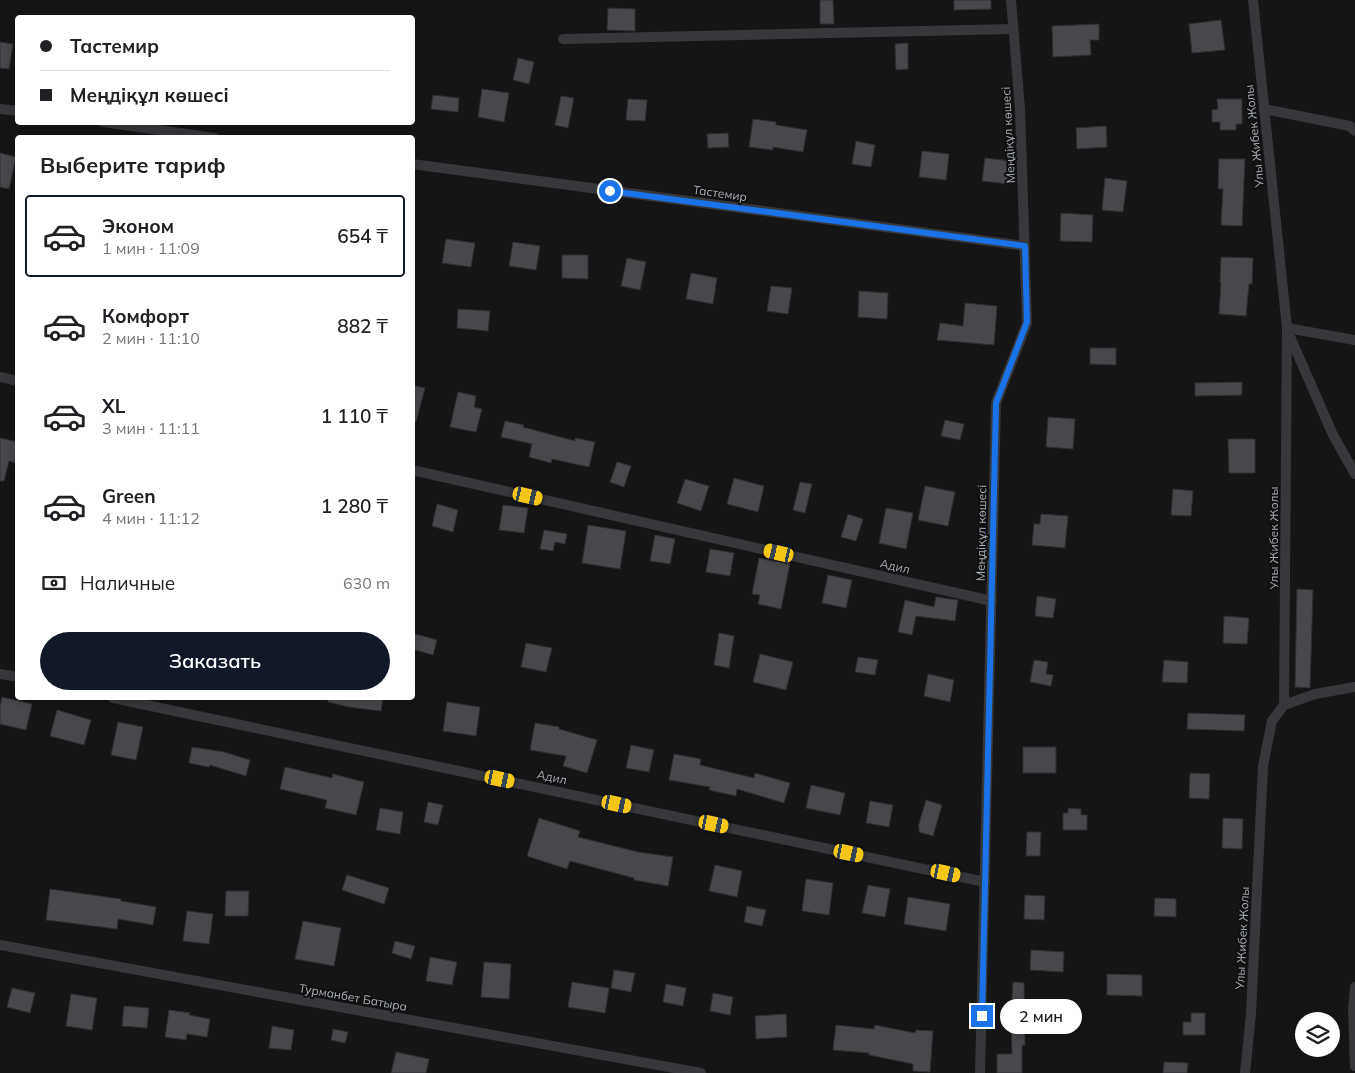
<!DOCTYPE html>
<html lang="ru">
<head>
<meta charset="utf-8">
<style>
  :root { --surface:#fff; --page:#f6f6f6; --text:#202124; --muted:#757577; --line:#e0e0e0; --accent:#111827 }
  body { margin:0; font-family:Mulish,sans-serif; background:var(--page); color:var(--text); height:100vh; display:flex; flex-direction:column; font-size:19px; white-space:nowrap }
  * { box-sizing:border-box; margin:0 }
  p { font-size:16px; color:var(--muted) }
  .icon { flex:none; width:28px; height:28px; fill:none; stroke:currentColor; stroke-width:2; stroke-linecap:round; stroke-linejoin:round }
  .map { position:relative; flex:1; overflow:hidden }
  .panel { position:absolute; left:15px; top:135px; width:400px; height:565px; display:flex; flex-direction:column; background:var(--surface); border-radius:5px; box-shadow:0 2px 12px #0003 }
  .panel>* { flex:none }
  .top-card { position:absolute; left:15px; top:15px; width:400px; height:110px; border-radius:5px; box-shadow:0 2px 12px #0003; display:grid; align-content:center; height:110px; padding:0 25px; background:var(--surface) }
  .tools { position:absolute; left:1295px; top:1012px; display:grid; gap:10px }
  .tools a { display:grid; place-items:center; width:45px; height:45px; border-radius:50%; background:var(--surface); box-shadow:0 2px 12px #0003; font-size:25px }
  .end { position:absolute; width:22px; height:22px; margin:-11px; border:6px solid #1a73e8; background:#fff; box-shadow:0 0 0 2px #fff }
  .from { border-radius:50% }
  .bubble { position:absolute; height:35px; border-radius:18px; background:var(--surface); box-shadow:0 2px 12px #0003; font-size:16px; font-weight:600; line-height:35px; text-align:center }
  .car { position:absolute; width:15px; height:30px; margin:-15px -8px; border-radius:6px; box-shadow:0 0 4px 1px #0007; background:linear-gradient(#f5c518 24%,#345 0 40%,#f5c518 0 76%,#345 0 86%,#f5c518 0) }
  .top-card b { display:flex; align-items:center; gap:18px; height:48px; font-size:19px }
  .top-card b+b { border-top:1px solid var(--line) }
  .top-card i { width:12px; height:12px; background:var(--text) }
  ul { padding:0; list-style:none }
  li { display:flex; align-items:center; gap:15px; height:82px; margin:0 10px 8px; padding:0 15px; border:2px solid transparent; border-radius:5px }
  li div { flex:1 }
  li b { display:block; font-size:19px }
  li em { font-style:normal; font-weight:600 }
  li.active { border-color:var(--accent) }
  li>.icon { width:45px; height:45px; stroke-width:1.5 }
  h2 { padding:0 25px; font-size:22px; line-height:60px }
  .pay { display:flex; align-items:center; gap:12px; height:55px; padding:0 25px; font-size:19px }
  .pay p { margin-inline-start:auto }
  .primary-button { display:flex; gap:10px; margin-top:auto; padding:10px 25px }
  .primary-button a { flex:1; height:58px; border-radius:30px; background:var(--accent); color:#fff; font-size:20px; font-weight:600; line-height:58px; text-align:center }
  .map>svg:first-child { display:block }
  .building { fill:#47484b; stroke:#2f2f32 }
  .lines { fill:none; stroke-linecap:round; stroke-linejoin:round }
  .minor { stroke:#36383b; stroke-width:10 }
  .route { stroke:#1a73e8; stroke-width:6 }
  .labels { text-anchor:middle; dominant-baseline:central; stroke-width:4; stroke-linejoin:round; paint-order:stroke }
  .street-label { font-size:12px; fill:#a8aeb5; stroke:#101011 }
</style>
</head>
<body>
<div class="map">
<svg width="1355" height="1073" viewBox="0 0 1355 1073">
  <rect width="100%" height="100%" fill="#151516"/>
  <g class="building">
    <path d="M820,0H833L834,24H820Z"/>
    <path d="M954,0H991V9L954,10Z"/>
    <path d="M608,8L635,9V31L607,30Z"/>
    <path d="M1221,20L1225,50L1192,53L1189,24Z"/>
    <path d="M1099,24V40H1090L1091,55L1053,57L1052,26Z"/>
    <path d="M0,42L13,44L9,69L0,68Z"/>
    <path d="M908,43V69L896,70L895,44Z"/>
    <path d="M518,58L534,62L529,84L513,80Z"/>
    <path d="M482,89L509,93L504,122L478,117Z"/>
    <path d="M433,95L459,98L458,112L431,109Z"/>
    <path d="M561,96L574,98L568,128L555,125Z"/>
    <path d="M628,99L647,100L645,121L626,120Z"/>
    <path d="M1217,99H1242V124H1236V130H1220V122H1212V110L1218,109Z"/>
    <path d="M753,119L776,122V125L807,130L803,152L773,147V150L749,147Z"/>
    <path d="M1106,126L1107,147L1077,149L1076,128Z"/>
    <path d="M728,133L729,147L708,148L707,134Z"/>
    <path d="M856,141L875,145L871,167L852,164Z"/>
    <path d="M922,151L949,154L946,180L919,177Z"/>
    <path d="M0,153L16,157L9,189L0,187Z"/>
    <path d="M985,158L1011,161L1009,184L982,181Z"/>
    <path d="M1219,159H1245L1242,226L1221,225L1223,189H1218Z"/>
    <path d="M1105,178L1127,181L1123,212L1102,210Z"/>
    <path d="M1061,213L1093,215L1092,242L1060,241Z"/>
    <path d="M446,239L475,243L471,267L442,263Z"/>
    <path d="M513,242L540,246L536,270L509,266Z"/>
    <path d="M562,255H588V279L562,278Z"/>
    <path d="M1221,257L1253,258L1252,284H1249L1246,316L1219,314L1221,283H1220Z"/>
    <path d="M627,258L646,262L640,290L621,286Z"/>
    <path d="M691,273L717,278L713,304L686,299Z"/>
    <path d="M771,286L792,288L788,314L767,311Z"/>
    <path d="M859,291L888,293L887,319L858,317Z"/>
    <path d="M965,303L997,306L994,345L937,340L940,323L963,326Z"/>
    <path d="M458,309L490,311L488,331L457,328Z"/>
    <path d="M1090,348H1116V365L1090,364Z"/>
    <path d="M1242,382V395L1195,396V383Z"/>
    <path d="M412,385L425,388L416,422L412,421Z"/>
    <path d="M458,392L476,396L474,407L482,409L476,432L450,427Z"/>
    <path d="M1048,417L1075,419L1073,449L1046,447Z"/>
    <path d="M945,420L964,424L960,440L941,436Z"/>
    <path d="M505,421L524,425L523,427L575,441V438L595,442L589,467L552,459L551,463L529,457L532,444L501,437Z"/>
    <path d="M0,438L18,442V464L9,461L4,481H0Z"/>
    <path d="M1228,439H1255V473H1229Z"/>
    <path d="M617,462L631,466L624,487L610,482Z"/>
    <path d="M734,478L764,486L758,512L727,504Z"/>
    <path d="M685,479L709,486L701,511L677,503Z"/>
    <path d="M800,482L812,484L805,513L793,510Z"/>
    <path d="M925,486L955,492L948,526L918,520Z"/>
    <path d="M1173,489L1193,491L1191,516L1171,515Z"/>
    <path d="M437,504L458,510L453,532L432,526Z"/>
    <path d="M503,505L528,508L524,533L499,530Z"/>
    <path d="M886,508L913,513L906,549L879,543Z"/>
    <path d="M848,514L863,519L856,541L841,537Z"/>
    <path d="M1041,514L1068,516L1065,548L1032,545L1034,524H1040Z"/>
    <path d="M588,525L626,531L620,569L582,563Z"/>
    <path d="M544,530L567,534L565,544L555,542L553,551L540,549Z"/>
    <path d="M655,535L675,539L670,564L650,561Z"/>
    <path d="M710,549L734,553L730,576L706,572Z"/>
    <path d="M759,558L790,564L781,609L758,604L760,595L752,594Z"/>
    <path d="M828,575L852,580L846,608L822,603Z"/>
    <path d="M1297,589L1313,590L1310,688L1295,687Z"/>
    <path d="M1037,596L1056,599L1053,618L1035,616Z"/>
    <path d="M936,597L958,600L955,621L916,616L912,635L898,632L905,600L934,607Z"/>
    <path d="M1224,616L1249,618L1247,644L1223,643Z"/>
    <path d="M412,633L437,640L433,655L412,649Z"/>
    <path d="M719,633L734,636L729,668L714,665Z"/>
    <path d="M526,643L552,648L546,672L521,667Z"/>
    <path d="M760,654L793,662L786,690L753,682Z"/>
    <path d="M858,657L878,660L875,675L855,672Z"/>
    <path d="M1034,660L1048,662L1046,674L1053,675L1051,686L1030,682Z"/>
    <path d="M1164,660L1188,662L1187,683L1162,682Z"/>
    <path d="M928,674L954,680L950,702L924,696Z"/>
    <path d="M2,697L32,704L26,730L0,724V706Z"/>
    <path d="M328,698H383L381,711L349,707L328,702Z"/>
    <path d="M447,702L480,707L476,736L443,731Z"/>
    <path d="M57,710L91,720L84,745L50,736Z"/>
    <path d="M1188,713L1245,715L1244,731L1187,729Z"/>
    <path d="M118,722L143,727L136,760L111,755Z"/>
    <path d="M535,723L559,727V729L597,740L587,773L563,766L566,756L530,750Z"/>
    <path d="M631,745L654,750L649,772L626,768Z"/>
    <path d="M192,747L224,752L250,760L246,776L210,765L209,767L189,763Z"/>
    <rect x="1023" y="747" width="33" height="26"/>
    <path d="M674,754L701,759L700,765L754,778L755,773L790,783L784,803L737,789L736,796L709,790L710,787L669,780Z"/>
    <path d="M285,767L332,778L333,774L364,782L356,815L325,808L327,800L280,789Z"/>
    <path d="M1190,773L1210,774L1209,799L1189,798Z"/>
    <path d="M811,785L845,793L840,815L806,808Z"/>
    <path d="M926,800L942,805L933,836L919,832V827H918Z"/>
    <path d="M870,801L893,805L889,827L866,823Z"/>
    <path d="M428,802L443,805L438,825L424,822Z"/>
    <path d="M380,808L403,812L400,834L376,830Z"/>
    <path d="M1068,808L1081,809V815H1087V830H1063V813H1068Z"/>
    <path d="M539,818L580,831L578,837L638,852L673,857L668,886L634,880V878L570,861L567,869L527,856Z"/>
    <path d="M1223,818L1243,819L1242,849L1222,848Z"/>
    <path d="M1027,832H1041L1040,856H1026Z"/>
    <path d="M715,865L742,871L737,897L709,891Z"/>
    <path d="M347,875L389,888L384,904L342,890Z"/>
    <path d="M806,879L833,883L829,915L802,911Z"/>
    <path d="M868,885L890,889L885,917L862,913Z"/>
    <path d="M50,889L121,899V901L156,907L153,925L118,919L117,929L46,920Z"/>
    <path d="M226,891H249L248,916H225Z"/>
    <path d="M1025,895L1045,896L1044,920L1024,919Z"/>
    <path d="M908,897L950,904L946,931L904,924Z"/>
    <path d="M1155,898L1176,899V917L1154,916Z"/>
    <path d="M747,906L766,910L762,926L744,922Z"/>
    <path d="M187,911L213,914L209,944L183,941Z"/>
    <path d="M303,921L341,928L334,966L295,959Z"/>
    <path d="M395,941L415,946L411,959L392,953Z"/>
    <path d="M1031,950L1064,952L1063,972L1030,970Z"/>
    <path d="M430,957L457,962L452,985L426,981Z"/>
    <path d="M484,962L511,964L509,999L481,997Z"/>
    <path d="M614,970L635,973L631,992L611,988Z"/>
    <path d="M1107,974L1142,975V996L1107,995Z"/>
    <path d="M572,982L609,988L605,1013L568,1007Z"/>
    <path d="M1013,982L1024,983L1025,1045H1022V1073H997V1054H1012L1011,1013Z"/>
    <path d="M666,984L686,988L683,1006L663,1002Z"/>
    <path d="M12,988L35,993L30,1013L7,1007Z"/>
    <path d="M713,993L733,997L730,1015L710,1011Z"/>
    <path d="M71,994L97,998L92,1030L66,1026Z"/>
    <path d="M124,1006L149,1008L147,1028L122,1026Z"/>
    <path d="M169,1010L190,1013L189,1015L210,1019L207,1037L187,1034L186,1040L165,1037Z"/>
    <path d="M1191,1013H1205V1035H1183V1022H1191Z"/>
    <path d="M786,1014L787,1037L756,1039L755,1016Z"/>
    <path d="M836,1025L874,1029L875,1025L915,1033L916,1030L933,1031L930,1072L913,1071V1064L869,1055V1053L833,1050Z"/>
    <path d="M272,1026L294,1030L291,1050L269,1048Z"/>
    <path d="M333,1029L348,1032L345,1043L331,1040Z"/>
    <path d="M396,1052L429,1059L426,1073H391Z"/>
    <path d="M1164,1062L1188,1063L1187,1073H1163Z"/>
  </g>
  <g class="lines">
    <g class="minor">
      <path d="M563,39L1013,29"/>
      <path d="M0,109L18,111"/>
      <path d="M1264,109L1350,126L1355,131"/>
      <path d="M103,122L215,138"/>
      <path d="M412,164L1025,246"/>
      <path d="M1287,328L1355,340"/>
      <path d="M1288,332L1333,435L1355,474"/>
      <path d="M0,377L18,381"/>
      <path d="M412,470L992,601"/>
      <path d="M0,674L18,677"/>
      <path d="M113,698L985,882"/>
      <path d="M1284,705L1315,694L1355,687"/>
      <path d="M0,945L701,1073"/>
      <path d="M1355,987L1353,1009L1355,1066"/>
      <path d="M980,1073L996,403L1027,323L1020,108L1011,0"/>
      <path d="M1245,1073L1251,1014L1263,766L1272,721L1284,705L1287,328L1253,0"/>
    </g>
  </g>
  <g class="lines">
    <path class="route" d="M610,191L1025,246L1027,322L996,403L982,1016"/>
  </g>
  <g class="labels">
    <g class="street-label">
      <text transform="translate(1008 135) rotate(-93)">Меңдіқұл көшесі</text>
      <text transform="translate(1254 136) rotate(-96)">Улы Жибек Жолы</text>
      <text transform="translate(720 193) rotate(8)">Тастемир</text>
      <text transform="translate(981 533) rotate(-89)">Меңдіқұл көшесі</text>
      <text transform="translate(1273 538) rotate(-90)">Улы Жибек Жолы</text>
      <text transform="translate(895 566) rotate(13)">Адил</text>
      <text transform="translate(552 777) rotate(12)">Адил</text>
      <text transform="translate(1242 938) rotate(-87)">Улы Жибек Жолы</text>
      <text transform="translate(353 997) rotate(10)">Турманбет Батыра</text>
    </g>
  </g>
</svg>
<div class="tools">
<a><svg class="icon" aria-label="layers" viewBox="0 0 24 24"><path d="M12 4l9 5-9 5-9-5zM3 14l9 5 9-5"/></svg></a>
</div>
<i class="end from" style="left:610px;top:191px"></i>
<i class="end" style="left:982px;top:1016px"></i>
<div class="bubble" style="left:1000px;top:999px;width:82px">2 мин</div>
<i class="car" style="left:528px;top:496px;rotate:103deg"></i>
<i class="car" style="left:779px;top:553px;rotate:283deg"></i>
<i class="car" style="left:500px;top:779px;rotate:102deg"></i>
<i class="car" style="left:617px;top:804px;rotate:102deg"></i>
<i class="car" style="left:714px;top:824px;rotate:102deg"></i>
<i class="car" style="left:849px;top:853px;rotate:102deg"></i>
<i class="car" style="left:946px;top:873px;rotate:102deg"></i>
<div class="top-card">
<b><i class="from"></i>Тастемир</b>
<b><i></i>Меңдіқұл көшесі</b>
</div>
<section class="panel">
<h2>Выберите тариф</h2>
<ul>
<li class="active"><svg class="icon" aria-label="car" viewBox="0 0 24 24"><path d="M5 17H2v-5l4-1 3-4h7l3 4 3 1v5h-3M9 17h6M6 11h13"/><circle cx="7" cy="17" r="2"/><circle cx="17" cy="17" r="2"/></svg><div><b>Эконом</b><p>1 мин · 11:09</p></div><em>654 ₸</em></li>
<li><svg class="icon" aria-label="car" viewBox="0 0 24 24"><path d="M5 17H2v-5l4-1 3-4h7l3 4 3 1v5h-3M9 17h6M6 11h13"/><circle cx="7" cy="17" r="2"/><circle cx="17" cy="17" r="2"/></svg><div><b>Комфорт</b><p>2 мин · 11:10</p></div><em>882 ₸</em></li>
<li><svg class="icon" aria-label="car" viewBox="0 0 24 24"><path d="M5 17H2v-5l4-1 3-4h7l3 4 3 1v5h-3M9 17h6M6 11h13"/><circle cx="7" cy="17" r="2"/><circle cx="17" cy="17" r="2"/></svg><div><b>XL</b><p>3 мин · 11:11</p></div><em>1 110 ₸</em></li>
<li><svg class="icon" aria-label="car" viewBox="0 0 24 24"><path d="M5 17H2v-5l4-1 3-4h7l3 4 3 1v5h-3M9 17h6M6 11h13"/><circle cx="7" cy="17" r="2"/><circle cx="17" cy="17" r="2"/></svg><div><b>Green</b><p>4 мин · 11:12</p></div><em>1 280 ₸</em></li>
</ul>
<div class="pay"><svg class="icon" aria-label="cash" viewBox="0 0 24 24"><path d="M3 7h18v10H3z"/><circle cx="12" cy="12" r="2"/></svg>Наличные<p>630 m</p></div>
<div class="primary-button"><a>Заказать</a></div>
</section>
</div>
</body>
</html>
